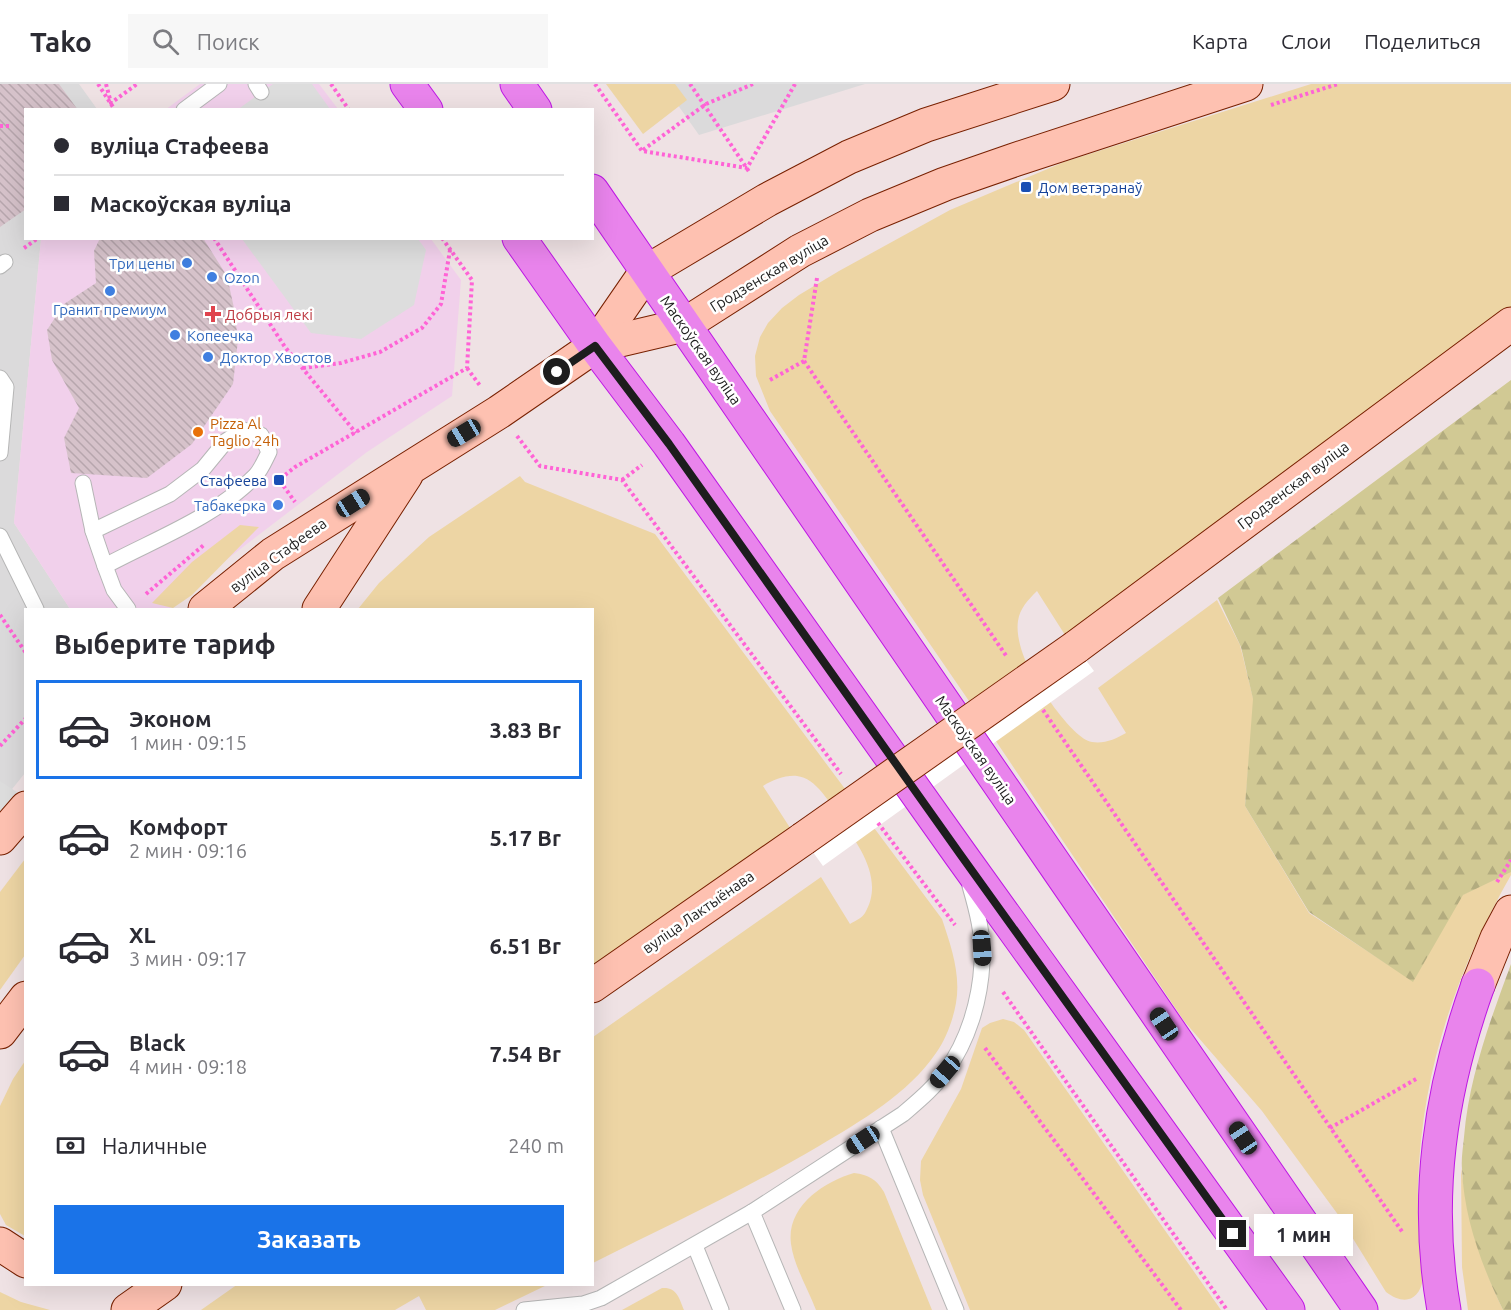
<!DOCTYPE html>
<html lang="ru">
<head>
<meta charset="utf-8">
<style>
  :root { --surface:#fff; --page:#f7f7f7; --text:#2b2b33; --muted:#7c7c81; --line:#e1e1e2; --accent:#1a73e8 }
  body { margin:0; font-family:Ubuntu,sans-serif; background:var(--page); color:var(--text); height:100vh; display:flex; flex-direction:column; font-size:22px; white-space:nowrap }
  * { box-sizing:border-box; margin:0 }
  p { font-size:20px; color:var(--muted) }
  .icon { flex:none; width:33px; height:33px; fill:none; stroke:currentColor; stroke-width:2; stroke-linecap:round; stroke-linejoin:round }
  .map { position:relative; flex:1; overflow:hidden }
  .sheet { position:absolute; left:24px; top:524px; width:570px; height:678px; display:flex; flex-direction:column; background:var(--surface); border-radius:0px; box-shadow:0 6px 24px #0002 }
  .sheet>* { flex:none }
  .top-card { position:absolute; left:24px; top:24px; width:570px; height:132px; border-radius:0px; box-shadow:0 6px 24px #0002; display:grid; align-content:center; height:132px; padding:0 30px; background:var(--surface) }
  .end { position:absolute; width:27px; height:27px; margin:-14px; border:8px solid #1d1d1d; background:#fff; box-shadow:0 0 0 3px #fff }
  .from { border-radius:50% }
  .bubble { position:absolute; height:42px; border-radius:0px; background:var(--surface); box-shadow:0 6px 24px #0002; font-size:20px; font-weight:600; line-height:42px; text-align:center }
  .car { position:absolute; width:18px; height:36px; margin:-18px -9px; border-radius:8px; box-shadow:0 0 4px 2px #0007; background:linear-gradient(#222 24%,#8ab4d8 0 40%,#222 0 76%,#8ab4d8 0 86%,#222 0) }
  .top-card b { display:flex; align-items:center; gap:21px; height:57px; font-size:22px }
  .top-card b+b { border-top:2px solid var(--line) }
  .top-card i { width:15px; height:15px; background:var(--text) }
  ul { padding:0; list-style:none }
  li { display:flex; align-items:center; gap:18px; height:99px; margin:0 12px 9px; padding:0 18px; border:3px solid transparent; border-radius:0px }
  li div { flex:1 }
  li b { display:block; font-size:22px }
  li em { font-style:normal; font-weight:600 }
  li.on { border-color:var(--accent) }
  li>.icon { width:54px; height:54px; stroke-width:1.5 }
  h2 { padding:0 30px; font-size:27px; line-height:72px }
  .pay { display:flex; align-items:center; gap:15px; height:66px; padding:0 30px; font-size:22px }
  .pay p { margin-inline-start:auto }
  .primary-button { display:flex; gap:12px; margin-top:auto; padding:12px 30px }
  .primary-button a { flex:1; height:69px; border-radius:0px; background:var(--accent); color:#fff; font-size:24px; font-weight:600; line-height:69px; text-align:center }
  header { display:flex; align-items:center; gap:36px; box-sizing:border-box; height:84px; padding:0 30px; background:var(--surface); border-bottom:2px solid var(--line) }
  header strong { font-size:28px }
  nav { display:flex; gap:33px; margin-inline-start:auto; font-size:21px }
  .search { width:420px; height:54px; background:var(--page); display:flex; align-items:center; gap:15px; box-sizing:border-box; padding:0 21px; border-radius:0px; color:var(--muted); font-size:22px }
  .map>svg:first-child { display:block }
  .residential { fill:#dbdadb }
  .commercial { fill:#f1d0eb }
  .grass { fill:#edd5a4 }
  .forest { fill:url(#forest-firs) }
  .parking { fill:#ddd }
  .pier { fill:#fff }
  .building { fill:url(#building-back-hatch) }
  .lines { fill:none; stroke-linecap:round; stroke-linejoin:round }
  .lane-casing { stroke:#b6b6b6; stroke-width:17 }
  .secondary-casing { stroke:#782000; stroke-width:35 }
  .highway-casing { stroke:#be18e4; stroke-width:35 }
  .path { stroke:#ff63d6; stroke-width:4; stroke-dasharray:3 3; stroke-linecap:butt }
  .lane { stroke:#fff; stroke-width:15 }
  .secondary { stroke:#fec1b1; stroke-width:33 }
  .highway { stroke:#e984ec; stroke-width:33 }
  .secondary-bridge-casing { stroke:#782000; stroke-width:35; stroke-linecap:butt }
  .secondary-bridge { stroke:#fec1b1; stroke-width:33 }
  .route { stroke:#1d1d1d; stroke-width:8 }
  .transit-dot { fill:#1a4fb4; stroke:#fff; stroke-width:2 }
  .shop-dot { fill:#3f7fe0; stroke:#fff; stroke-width:2 }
  .health-dot { fill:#e0444e; stroke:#fff; stroke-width:2 }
  .food-dot { fill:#e8710a; stroke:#fff; stroke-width:2 }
  .labels { text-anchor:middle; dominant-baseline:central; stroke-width:5; stroke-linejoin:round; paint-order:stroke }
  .transit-label { font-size:15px; fill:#164399; stroke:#fff; text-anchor:start }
  .shop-label { font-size:15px; fill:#366cbe; stroke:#fff; text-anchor:start }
  .street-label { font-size:15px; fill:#1d1d1d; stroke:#fff }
  .health-label { font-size:15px; fill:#be3a42; stroke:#fff; text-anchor:start }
  .food-label { font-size:15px; fill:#c56008; stroke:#fff; text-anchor:start }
</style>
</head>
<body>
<header>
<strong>Tako</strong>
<div class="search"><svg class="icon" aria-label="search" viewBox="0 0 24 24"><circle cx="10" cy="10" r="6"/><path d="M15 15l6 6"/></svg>Поиск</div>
<nav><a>Карта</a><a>Слои</a><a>Поделиться</a></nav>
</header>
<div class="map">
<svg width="1511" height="1226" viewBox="0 0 1511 1226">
  <defs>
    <pattern id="forest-firs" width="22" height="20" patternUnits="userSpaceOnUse" patternTransform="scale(1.5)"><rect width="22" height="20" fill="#d1c994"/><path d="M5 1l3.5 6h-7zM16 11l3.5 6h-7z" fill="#b3ac7f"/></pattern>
    <pattern id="building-back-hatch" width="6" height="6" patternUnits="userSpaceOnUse" patternTransform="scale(1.5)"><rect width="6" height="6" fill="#d6c2ca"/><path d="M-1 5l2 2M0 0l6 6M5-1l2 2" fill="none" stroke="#b7a6ad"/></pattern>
  </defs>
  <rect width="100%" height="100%" fill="#efe2e4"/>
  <g class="residential">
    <path d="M0,0H79L97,25L26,26V154L41,155L14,439L70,525H26L25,689L0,720Z"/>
    <path d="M663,0H865L699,51Z"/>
  </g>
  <g class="commercial">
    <path d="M200,0H319L338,25L165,26Z"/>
    <path d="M41,155H431L461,196L452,312L367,368L192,502L169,525H70L14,439Z"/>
  </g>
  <g class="grass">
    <path d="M606,0H675L687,16L643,50Z"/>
    <path d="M1311,0H1511V227L1269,399L1065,551L1037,507C1028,516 1020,524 1018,537C1016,550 1021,566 1026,578C1034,596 1072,655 1092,658C1104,660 1116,655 1126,649L1098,604L1217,516L1240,561L1254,618L1245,722L1309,829L1413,897L1462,811L1511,787V791C1456,888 1422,986 1418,1099C1417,1131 1422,1163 1423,1195C1419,1218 1403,1221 1386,1208L1339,1132L1262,1027L1184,937L969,617L770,327L756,292L755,272L760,253L768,239L782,224L799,211L839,187L950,126L1064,78Z"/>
    <path d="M520,392L525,398L655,450L942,835C951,862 961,890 956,919C953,936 946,955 936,969C908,1010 861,1037 819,1062C746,1105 669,1141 593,1179V953L821,793L850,840C855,837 862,834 865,829C885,795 858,760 839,733C830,719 816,694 797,692C785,691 773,696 763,702L796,753L593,885L592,525H358L379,499L429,453Z"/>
    <path d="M240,441L259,443L192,511L173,524L152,519L192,478Z"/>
    <path d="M25,775V871L0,906V808Z"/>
    <path d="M1003,935L1014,938L1024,946L1221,1226H970L923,1111L920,1096L921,1077L961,1005L982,944L990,939Z"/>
    <path d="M25,977L26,1152H25L6,1141L0,1130V1022L13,995Z"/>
    <path d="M1461,1084C1469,1138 1480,1177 1503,1226H1468L1462,1183Z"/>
    <path d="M854,1089C869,1091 876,1095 884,1108L932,1226H816C808,1205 794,1182 791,1160C786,1123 823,1098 854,1089Z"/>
    <path d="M238,1200H549L495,1226H426L419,1212L395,1226H201Z"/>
    <path d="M662,1204C677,1203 679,1214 684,1226H622Z"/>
    <path d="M0,1208L21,1218L50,1226H0Z"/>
  </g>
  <g class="forest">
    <path d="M1511,296V788L1463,811L1413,898L1309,828L1245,722L1253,615L1241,563L1218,514Z"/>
    <path d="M1511,880V1226H1503C1482,1182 1464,1135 1462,1085C1461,1075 1463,1064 1464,1053C1469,993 1490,937 1511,880Z"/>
  </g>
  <g class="parking">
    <path d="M273,0H312L330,25L237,26Z"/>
    <path d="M242,155H418L426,166L414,221L361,255L311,249Z"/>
    <path d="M0,697L26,714L0,755Z"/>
  </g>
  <path class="pier" d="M1067,551L1094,587L823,782L797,746Z"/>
  <g class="building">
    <path d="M0,0H59L78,26H26V125L0,143Z"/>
    <path d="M100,154H203L227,192L234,224L238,256L233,300L192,360L147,394L71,389L64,354L79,324L52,276L47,246L64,220L96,199L94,167Z"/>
  </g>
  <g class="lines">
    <defs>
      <g id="lane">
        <path d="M256,0L261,8"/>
        <path d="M184,26L219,0"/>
        <path d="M0,182L5,178"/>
        <path d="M0,294L6,303L0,369"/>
        <path d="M83,399L93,447L105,482L114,506L128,525"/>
        <path d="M93,447L170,410L203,385L226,357L243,346L261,351L269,368C265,376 261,386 255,392C214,434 155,455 105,482"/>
        <path d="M0,452L36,525"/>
        <path d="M881,1044L956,1226"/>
        <path d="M752,1128L793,1226"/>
        <path d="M695,1162L721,1226"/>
        <path d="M524,1226L583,1220L601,1214L752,1128L903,1030C918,1017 934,1004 946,987C968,957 980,917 982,879C984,853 977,826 970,802"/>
      </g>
      <g id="secondary">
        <path d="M595,262L646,188L767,116L849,73L926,41L1053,0"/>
        <path d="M205,525L273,470L499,328L595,262L684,241L800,167L870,131L945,100L1014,76L1246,0"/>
        <path d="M319,525L406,391"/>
        <path d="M1076,563L1511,240"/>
        <path d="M0,754L26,724"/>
        <path d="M1478,901L1497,854L1511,828"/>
        <path d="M592,902L803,755"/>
        <path d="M0,948L26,914"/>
        <path d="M0,1160L26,1177"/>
        <path d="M128,1226L165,1200"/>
      </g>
      <g id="highway">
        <path d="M407,0L426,26"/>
        <path d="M517,0L535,26"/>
        <path d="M592,107L1361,1226"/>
        <path d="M519,154L595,262L669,360L960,770L1288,1226"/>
        <path d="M1444,1226C1424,1114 1440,1007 1478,901"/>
      </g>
    </defs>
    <use href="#lane" class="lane-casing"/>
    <use href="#secondary" class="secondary-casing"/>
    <use href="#highway" class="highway-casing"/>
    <g class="path">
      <path d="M98,0L115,26"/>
      <path d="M106,0L111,19L137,0"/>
      <path d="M331,0L349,26"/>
      <path d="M595,0L642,67L747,84L795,0"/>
      <path d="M690,0L750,89"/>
      <path d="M1271,21L1338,0"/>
      <path d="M0,42H9"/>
      <path d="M643,66L706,20L753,0"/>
      <path d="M214,154L285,263L356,349"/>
      <path d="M24,164L38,154"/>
      <path d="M817,194L804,277L1007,573"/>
      <path d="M303,284L341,279L380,268L422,244L441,220L450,166"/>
      <path d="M467,284L481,303"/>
      <path d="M770,296L804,277"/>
      <path d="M517,352L540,382L622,396L841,690"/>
      <path d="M285,391L295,383L467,284L472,196L442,154"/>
      <path d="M622,396L642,381"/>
      <path d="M280,397L295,418"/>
      <path d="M146,510L205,460"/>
      <path d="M0,531L26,569"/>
      <path d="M1043,626L1403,1149"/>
      <path d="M0,662L26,634"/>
      <path d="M878,739L955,841"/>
      <path d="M1497,798L1511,776"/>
      <path d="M1003,908L1227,1226"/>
      <path d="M985,964L1181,1226"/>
      <path d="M1330,1044L1418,994"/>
    </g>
    <use href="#lane" class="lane"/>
    <use href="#secondary" class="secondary"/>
    <use href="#highway" class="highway"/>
    <defs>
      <path id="secondary-bridge" d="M803,755L1076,563"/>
    </defs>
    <use href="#secondary-bridge" class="secondary-bridge-casing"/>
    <use href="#secondary-bridge" class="secondary-bridge"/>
  </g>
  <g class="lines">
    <path class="route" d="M557,288L595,262L669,360L960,770L1233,1150"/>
  </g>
  <g class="transit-dot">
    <rect x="1020" y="97" width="12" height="12" rx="3"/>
    <rect x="273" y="390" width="12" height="12" rx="3"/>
  </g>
  <g class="shop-dot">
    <circle cx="187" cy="179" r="6"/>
    <circle cx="212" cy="193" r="6"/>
    <circle cx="110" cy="207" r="6"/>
    <circle cx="175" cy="251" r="6"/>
    <circle cx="208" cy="273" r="6"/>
    <circle cx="278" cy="421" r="6"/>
  </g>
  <path class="health-dot" d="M210 221h6v6h6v6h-6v6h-6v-6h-6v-6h6z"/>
  <circle class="food-dot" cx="198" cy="348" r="6"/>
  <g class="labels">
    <g class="transit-label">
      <text x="1038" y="103">Дом ветэранаў</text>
      <text x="267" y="396" text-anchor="end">Стафеева</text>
    </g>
    <g class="shop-label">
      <text x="175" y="179" text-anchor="end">Три цены</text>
      <text x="224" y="193">Ozon</text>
      <text x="110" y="225" text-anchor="middle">Гранит премиум</text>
      <text x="187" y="251">Копеечка</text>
      <text x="220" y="273">Доктор Хвостов</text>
      <text x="266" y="421" text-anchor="end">Табакерка</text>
    </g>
    <g class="street-label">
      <text transform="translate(769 189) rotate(-31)">Гродзенская вуліца</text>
      <text transform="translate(701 266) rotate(55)">Маскоўская вуліца</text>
      <text transform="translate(1293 401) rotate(-37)">Гродзенская вуліца</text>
      <text transform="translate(278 471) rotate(-36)">вуліца Стафеева</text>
      <text transform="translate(976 666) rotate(55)">Маскоўская вуліца</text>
      <text transform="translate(698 828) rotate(-35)">вуліца Лактыёнава</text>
    </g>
    <g class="health-label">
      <text x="225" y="230">Добрыя лекі</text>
    </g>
    <g class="food-label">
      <text x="210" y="339">Pizza Al<tspan x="210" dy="17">Taglio 24h</tspan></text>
    </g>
  </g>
</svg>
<i class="end from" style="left:557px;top:288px"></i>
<i class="end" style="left:1233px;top:1150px"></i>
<div class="bubble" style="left:1254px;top:1130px;width:99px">1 мин</div>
<i class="car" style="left:464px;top:349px;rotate:239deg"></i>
<i class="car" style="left:353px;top:419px;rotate:58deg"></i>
<i class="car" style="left:982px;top:864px;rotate:176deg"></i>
<i class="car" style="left:1164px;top:940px;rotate:326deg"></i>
<i class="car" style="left:945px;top:988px;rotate:221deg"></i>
<i class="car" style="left:1243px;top:1054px;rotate:326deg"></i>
<i class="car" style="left:863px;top:1056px;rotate:237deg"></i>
<div class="top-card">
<b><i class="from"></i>вуліца Стафеева</b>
<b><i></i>Маскоўская вуліца</b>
</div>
<section class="sheet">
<h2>Выберите тариф</h2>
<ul>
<li class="on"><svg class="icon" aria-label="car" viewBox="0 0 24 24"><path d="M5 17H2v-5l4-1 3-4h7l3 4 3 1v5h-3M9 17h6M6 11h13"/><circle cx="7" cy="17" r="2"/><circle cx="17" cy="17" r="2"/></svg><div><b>Эконом</b><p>1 мин · 09:15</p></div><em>3.83 Br</em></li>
<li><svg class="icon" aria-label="car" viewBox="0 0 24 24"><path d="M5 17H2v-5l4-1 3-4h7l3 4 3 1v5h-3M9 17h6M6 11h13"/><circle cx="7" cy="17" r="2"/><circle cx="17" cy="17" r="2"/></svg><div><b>Комфорт</b><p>2 мин · 09:16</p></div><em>5.17 Br</em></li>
<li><svg class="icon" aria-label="car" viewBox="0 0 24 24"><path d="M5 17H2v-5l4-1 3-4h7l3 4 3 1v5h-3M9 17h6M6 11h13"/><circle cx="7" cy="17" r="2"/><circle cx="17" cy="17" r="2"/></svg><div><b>XL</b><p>3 мин · 09:17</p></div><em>6.51 Br</em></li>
<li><svg class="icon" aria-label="car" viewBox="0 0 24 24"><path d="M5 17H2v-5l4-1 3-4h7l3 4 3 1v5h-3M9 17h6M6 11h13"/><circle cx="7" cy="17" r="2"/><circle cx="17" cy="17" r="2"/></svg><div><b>Black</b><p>4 мин · 09:18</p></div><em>7.54 Br</em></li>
</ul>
<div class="pay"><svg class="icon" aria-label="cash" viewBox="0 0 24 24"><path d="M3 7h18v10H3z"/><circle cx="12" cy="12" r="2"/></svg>Наличные<p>240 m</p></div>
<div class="primary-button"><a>Заказать</a></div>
</section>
</div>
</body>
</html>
